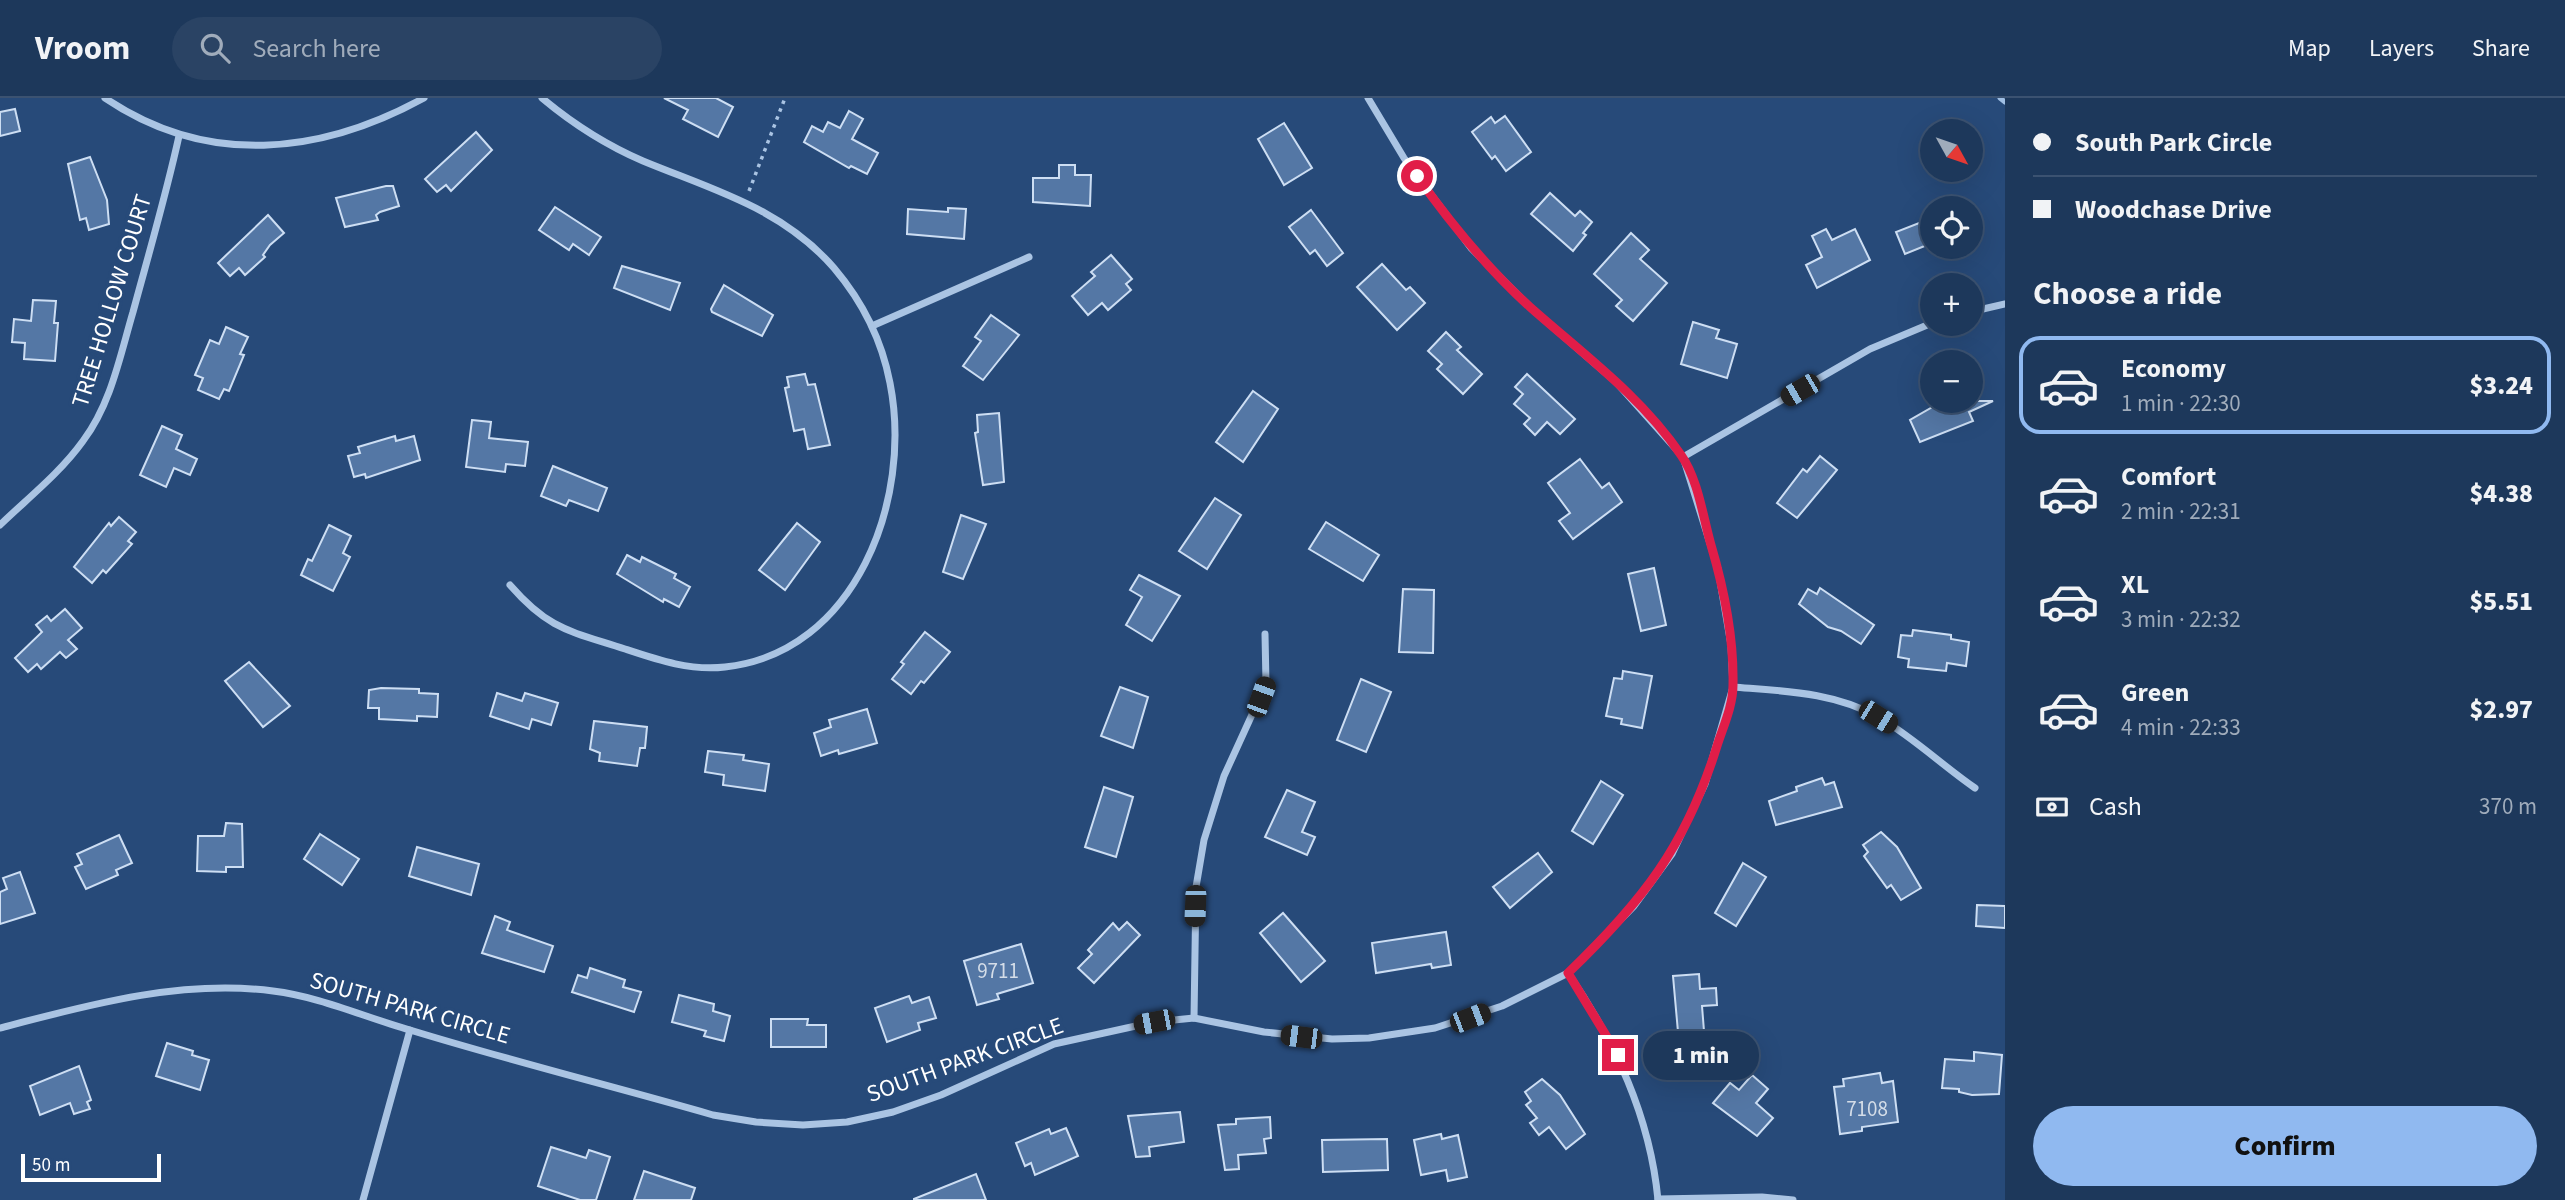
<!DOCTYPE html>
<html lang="en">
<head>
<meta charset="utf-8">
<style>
  :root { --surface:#1d385b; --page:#2a4364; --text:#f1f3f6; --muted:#a0acbb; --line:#3b5271; --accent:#90b9f0 }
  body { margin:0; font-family:"Source Sans 3",sans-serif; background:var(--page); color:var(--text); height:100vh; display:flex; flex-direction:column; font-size:26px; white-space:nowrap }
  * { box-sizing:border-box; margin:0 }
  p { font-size:23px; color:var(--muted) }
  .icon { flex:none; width:38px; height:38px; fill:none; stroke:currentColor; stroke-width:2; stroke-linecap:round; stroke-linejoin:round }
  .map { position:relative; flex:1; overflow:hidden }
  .drawer { display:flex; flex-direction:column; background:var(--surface); width:560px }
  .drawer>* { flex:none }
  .banner { display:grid; align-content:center; height:154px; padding:0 28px; background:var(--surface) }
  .needle { width:46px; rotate:130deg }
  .tools { position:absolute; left:1920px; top:21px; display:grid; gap:14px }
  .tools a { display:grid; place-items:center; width:63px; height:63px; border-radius:50%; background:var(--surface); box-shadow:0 7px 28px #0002,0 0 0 2px var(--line); font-size:35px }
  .scale { position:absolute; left:21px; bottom:18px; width:140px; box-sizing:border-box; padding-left:7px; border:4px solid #fff; border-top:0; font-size:19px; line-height:24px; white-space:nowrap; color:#fff; -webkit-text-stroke:5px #274a79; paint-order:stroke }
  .end { position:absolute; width:32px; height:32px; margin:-16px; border:9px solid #e11d48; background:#fff; box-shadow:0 0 0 4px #fff }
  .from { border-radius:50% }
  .bubble { position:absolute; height:49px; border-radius:24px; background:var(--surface); box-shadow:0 7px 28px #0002,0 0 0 2px var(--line); font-size:23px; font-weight:800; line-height:49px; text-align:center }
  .car { position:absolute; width:21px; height:42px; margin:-21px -10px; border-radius:9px; box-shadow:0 0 5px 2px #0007; background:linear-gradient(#222 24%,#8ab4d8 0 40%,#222 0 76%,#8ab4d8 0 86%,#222 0) }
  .banner b { display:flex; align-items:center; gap:24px; height:66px; font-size:26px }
  .banner b+b { border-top:2px solid var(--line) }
  .banner i { width:18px; height:18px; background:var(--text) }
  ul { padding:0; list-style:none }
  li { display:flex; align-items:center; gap:21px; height:98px; margin:0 14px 10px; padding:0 14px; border:4px solid transparent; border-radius:21px }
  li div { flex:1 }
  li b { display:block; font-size:26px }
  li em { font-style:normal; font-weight:800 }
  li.on { border-color:var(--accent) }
  li>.icon { width:63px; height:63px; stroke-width:1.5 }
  h2 { padding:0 28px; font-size:32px; line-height:84px }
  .pay { display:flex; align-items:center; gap:18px; height:77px; padding:0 28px; font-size:26px }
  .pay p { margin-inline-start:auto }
  .button { display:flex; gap:14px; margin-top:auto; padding:14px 28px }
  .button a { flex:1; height:80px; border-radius:42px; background:var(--accent); color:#111; font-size:28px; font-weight:800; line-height:80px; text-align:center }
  header { display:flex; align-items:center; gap:42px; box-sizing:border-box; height:98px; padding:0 35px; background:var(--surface); border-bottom:2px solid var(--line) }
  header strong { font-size:33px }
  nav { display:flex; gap:38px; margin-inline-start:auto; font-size:24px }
  .search { width:490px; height:63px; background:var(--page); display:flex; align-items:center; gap:18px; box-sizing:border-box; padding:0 24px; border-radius:38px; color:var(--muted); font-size:26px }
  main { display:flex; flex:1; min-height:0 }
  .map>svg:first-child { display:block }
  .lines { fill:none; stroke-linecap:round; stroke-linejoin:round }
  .stream { stroke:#9fbee3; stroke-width:5 }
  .building { fill:#5477a5; stroke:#cddef3; stroke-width:2 }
  .path { stroke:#aac4e3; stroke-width:3.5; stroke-dasharray:3.5 5; stroke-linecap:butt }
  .minor { stroke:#aac4e3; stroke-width:7 }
  .route { stroke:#e11d48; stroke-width:9 }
  .labels { text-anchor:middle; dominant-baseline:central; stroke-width:7; stroke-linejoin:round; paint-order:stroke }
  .number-label { font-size:21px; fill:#d4dde8 }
  .street-label { font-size:24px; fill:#fff; stroke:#274a79 }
</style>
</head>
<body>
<header>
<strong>Vroom</strong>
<div class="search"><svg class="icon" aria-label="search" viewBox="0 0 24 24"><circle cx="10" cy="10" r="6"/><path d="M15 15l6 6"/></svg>Search here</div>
<nav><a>Map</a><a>Layers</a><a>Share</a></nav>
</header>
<main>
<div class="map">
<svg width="2005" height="1102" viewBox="0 0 2005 1102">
  <rect width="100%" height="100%" fill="#274a79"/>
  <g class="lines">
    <path class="stream" d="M2000,0L2005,4"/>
  </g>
  <g class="building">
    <path d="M664,0H716L733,9L718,39L683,21L688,12Z"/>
    <path d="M15,11L20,33L0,38V14Z"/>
    <path d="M849,13L863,21L852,41L878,55L867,76L851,68L849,70L804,44L812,28L823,34L828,24L840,30Z"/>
    <path d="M1505,18L1531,54L1506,73L1495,58L1492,61L1472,34L1491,19L1495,25Z"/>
    <path d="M1284,25L1312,70L1284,87L1258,41Z"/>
    <path d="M476,34L492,52L451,93L446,87L437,94L425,81Z"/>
    <path d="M90,59L107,102L109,126L89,132L86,120L80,122L68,66Z"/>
    <path d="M1059,67H1075V77H1091L1090,108L1033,104V80H1059Z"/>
    <path d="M386,88H393L399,108L380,114L376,117L378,122L345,129L336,100Z"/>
    <path d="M1550,95L1575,118L1580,113L1592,124L1583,135L1586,137L1573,153L1531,116Z"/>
    <path d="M555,109L601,139L589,157L573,146L569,152L539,132Z"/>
    <path d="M948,110L966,111L964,141L907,136L908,111L948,114Z"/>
    <path d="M1311,112L1343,155L1327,168L1315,152L1310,156L1289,129Z"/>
    <path d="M268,117L284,135L270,147L263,157L265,159L245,177L239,170L230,178L218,165Z"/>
    <path d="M1932,120V145L1905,156L1896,134Z"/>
    <path d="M1826,131L1832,142L1855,131L1870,162L1817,190L1806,167L1822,159L1812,138Z"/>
    <path d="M1631,135L1649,152L1640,161L1667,185L1633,223L1616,208L1622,202L1594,176Z"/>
    <path d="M1111,157L1132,181L1126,186L1131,192L1108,212L1102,205L1088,217L1072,198L1095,178L1091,174Z"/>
    <path d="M1382,166L1406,192L1410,189L1425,205L1397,232L1357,189Z"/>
    <path d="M622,168L680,185L670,212L614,190Z"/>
    <path d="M724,187L773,217L762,238L712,214L711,211Z"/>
    <path d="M33,202L56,203L54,225H58L55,263L24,261L25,245L12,244L14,221L31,223Z"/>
    <path d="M991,217L1019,237L983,282L963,268L981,243L975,239Z"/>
    <path d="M1693,224L1719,232L1716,240L1737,246L1727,280L1681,266Z"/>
    <path d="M226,229L248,239L240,256L244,257L229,293L224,291L219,301L198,292L203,280L195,277L210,242L219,246Z"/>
    <path d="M1446,234L1461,249L1457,252L1482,276L1463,296L1437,271L1442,266L1428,253Z"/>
    <path d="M805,276L808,287L815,286L830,347L808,351L804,331L794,333L785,290L789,289L787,279Z"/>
    <path d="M1527,276L1575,321L1560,336L1547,324L1535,337L1524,326L1530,320L1514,306L1523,296L1515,289Z"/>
    <path d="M1253,293L1278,311L1243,364L1216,344Z"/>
    <path d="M1943,303H1993L1969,314L1973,323L1920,344L1910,322Z"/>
    <path d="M999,315L1004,384L983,387L975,335L978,334L977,317Z"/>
    <path d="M472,322L491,324L489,340L528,344L525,368L506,366L505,374L466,369Z"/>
    <path d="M162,328L182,337L176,351L197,361L190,377L174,370L166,389L140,377Z"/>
    <path d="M395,338L396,343L414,338L420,362L366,380L365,376L354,379L348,358L360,355L358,349Z"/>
    <path d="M1820,358L1837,372L1797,420L1777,405L1803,371L1807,374Z"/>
    <path d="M1580,361L1602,390L1609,385L1622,404L1573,441L1559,423L1570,415L1548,385Z"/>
    <path d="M553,368L607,390L598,413L569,402L566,408L541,398Z"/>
    <path d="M1215,400L1241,417L1207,471L1179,453Z"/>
    <path d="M961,417L986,426L963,481L943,474Z"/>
    <path d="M119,419L136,434L128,443L132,446L106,475L103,472L92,485L74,469L109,425L111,428Z"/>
    <path d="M1326,424L1379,457L1363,483L1309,451Z"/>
    <path d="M797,425L820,444L785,492L759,472Z"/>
    <path d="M329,427L351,438L343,455L350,459L333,493L301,477L308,461L312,463Z"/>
    <path d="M627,457L640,464L642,459L676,476L674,480L690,489L679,509L664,501L663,504L617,476Z"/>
    <path d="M1654,470L1666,527L1641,533L1628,476Z"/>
    <path d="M1139,477L1180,498L1152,543L1126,527L1142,499L1130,492Z"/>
    <path d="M1820,490L1874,527L1861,546L1841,533L1828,529L1799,506L1808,491L1817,496Z"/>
    <path d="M1403,491L1434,492L1433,555L1399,554Z"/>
    <path d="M65,511L82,530L68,542L77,551L66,560L60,554L41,571L37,566L28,574L15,560L42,534L36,527L47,518L51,523Z"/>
    <path d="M1913,532L1951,537V541L1969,544L1966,568L1947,565L1946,573L1908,569L1909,561L1898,559L1901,537L1912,538Z"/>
    <path d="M925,534L950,554L924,585L921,583L911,596L892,581L904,566L901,564Z"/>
    <path d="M249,564L290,608L263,629L225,583Z"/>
    <path d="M1623,573L1652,578L1642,630L1621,626L1622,621L1606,618L1614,580L1622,581Z"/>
    <path d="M1361,581L1391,594L1366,654L1337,642Z"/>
    <path d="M1120,589L1148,599L1133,650L1101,638Z"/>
    <path d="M381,590L419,591V595L438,596L437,619L417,618V623L379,621V610H368L369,592Z"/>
    <path d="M497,595L522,603L525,595L558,605L551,627L532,621L529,631L490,618Z"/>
    <path d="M867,611L877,645L839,656L838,652L821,658L814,635L831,629L829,622Z"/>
    <path d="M594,623L647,629L645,650H640L637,668L599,663L600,655L590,651Z"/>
    <path d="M708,653L744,657L743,662L769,666L765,693L723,687L724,677L705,674Z"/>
    <path d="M1822,680L1825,687L1834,684L1842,709L1776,727L1769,703L1797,693L1796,689Z"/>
    <path d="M1601,683L1623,697L1593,746L1572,733Z"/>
    <path d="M1104,689L1133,699L1116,759L1085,749Z"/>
    <path d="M1287,692L1315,704L1302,734L1315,739L1307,757L1265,739Z"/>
    <path d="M226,725L242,726L243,769H226V774L197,773L198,738H224Z"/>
    <path d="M1881,734L1897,749L1921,790L1901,802L1891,787L1887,790L1864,758L1868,754L1863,747Z"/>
    <path d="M320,736L359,761L342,787L304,761Z"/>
    <path d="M119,737L132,765L116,772L118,777L86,791L75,769L82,766L77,756Z"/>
    <path d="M417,749L479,766L471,797L409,778Z"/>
    <path d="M1538,755L1552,774L1510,810L1493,789Z"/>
    <path d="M1743,765L1766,779L1736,828L1715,815Z"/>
    <path d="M20,774L35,815L0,826V794L7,791L3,780Z"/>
    <path d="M1977,807L2005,808V830L1976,828Z"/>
    <path d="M1283,815L1325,863L1301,884L1260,835Z"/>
    <path d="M495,818L510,824L507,832L553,848L544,874L482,855Z"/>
    <path d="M1127,824L1140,837L1094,885L1078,870L1092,856L1088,852L1113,825L1119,832Z"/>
    <path d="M1446,834L1451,867L1432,870L1431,866L1376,875L1372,845Z"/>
    <path d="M1021,846L1033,885L997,896L999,901L977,907L964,863Z"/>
    <path d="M590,870L625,882L623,889L641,894L634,914L572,894L578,877L587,880Z"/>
    <path d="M1699,876L1700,891L1716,890L1717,907L1702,908L1704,933L1678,934L1673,878Z"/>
    <path d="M679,897L714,906L713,913L730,918L724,943L704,938L706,933L672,924Z"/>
    <path d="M909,898L912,905L929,899L936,920L918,925L920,932L887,944L875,910Z"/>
    <path d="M771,921H808L807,927H826V949H771Z"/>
    <path d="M167,945L193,953L192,957L209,962L200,992L156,978Z"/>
    <path d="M1974,954L2002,957L1999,996L1972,997L1959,994V991L1942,990L1945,961L1974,963Z"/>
    <path d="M79,968L91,1002L87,1004L90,1011L74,1016L70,1005L40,1017L30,988Z"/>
    <path d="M1880,975L1882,985L1893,983L1898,1024L1862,1029V1033L1840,1036L1834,989L1844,988L1843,981Z"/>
    <path d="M1752,977L1768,991L1756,1005L1773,1020L1757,1038L1713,1005L1730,985L1739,992Z"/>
    <path d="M1542,981L1560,997L1585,1036L1566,1051L1549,1029L1539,1037L1530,1025L1537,1020L1526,1007L1531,1003L1525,994Z"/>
    <path d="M1180,1014L1184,1044L1149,1049L1150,1058L1136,1059L1128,1018Z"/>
    <path d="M1270,1019L1271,1040L1264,1041L1266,1055L1238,1057L1239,1071L1225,1072L1218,1027L1236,1026V1021Z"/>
    <path d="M1066,1030L1078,1058L1035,1077L1031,1065L1025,1068L1016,1045L1049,1031L1051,1036Z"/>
    <path d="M1441,1036L1442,1041L1458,1037L1467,1079L1448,1083L1446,1072L1421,1077L1414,1042Z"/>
    <path d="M1387,1041L1388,1072L1323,1074L1322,1042Z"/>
    <path d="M551,1049L586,1060L589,1052L610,1059L596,1102H580L538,1088Z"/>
    <path d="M644,1073L695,1090L691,1102H634Z"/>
    <path d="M976,1076L986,1102H914V1101Z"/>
  </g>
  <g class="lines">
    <path class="path" d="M749,93L785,0"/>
    <g class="minor">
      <path d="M105,0C207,69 320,57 424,0"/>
      <path d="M1970,214L2005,206"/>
      <path d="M872,228L1029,159"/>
      <path d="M1683,359L1870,251L1932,225"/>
      <path d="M0,427C28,400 60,375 83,343C111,306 120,258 133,214C149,155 166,97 179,38"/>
      <path d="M510,487C549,532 570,533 625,551C658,562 690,573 725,569C856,555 913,401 890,285C882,243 862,203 834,170C782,110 713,92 643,63C606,47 573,26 542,0"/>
      <path d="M1733,589C1783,593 1836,594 1880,620C1914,640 1943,668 1975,690"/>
      <path d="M1568,875C1615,944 1650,1018 1658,1102"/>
      <path d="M1194,920L1196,789L1204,742L1224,678L1266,586L1265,536"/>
      <path d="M0,930C88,907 181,881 273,893C321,899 364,919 410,932C511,963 612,988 713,1017L756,1024L803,1027L847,1024L893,1014L941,997L1054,946L1154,924L1194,920L1264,934L1332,941L1369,940L1435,930L1502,908L1568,875L1634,808L1672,756L1705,686L1733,589L1731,547L1718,471L1683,359L1615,283L1532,211L1471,150L1404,60L1368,0"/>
      <path d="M1658,1101L1762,1099L1793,1102"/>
      <path d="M363,1102L410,932"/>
    </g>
  </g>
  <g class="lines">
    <path class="route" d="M1417,78C1451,126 1487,170 1530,209C1583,256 1641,298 1681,357C1698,381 1703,419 1711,447C1724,491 1734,541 1733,587C1733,608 1723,629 1717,648C1686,748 1642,804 1568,875L1618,957"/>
  </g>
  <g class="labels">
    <g class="number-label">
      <text x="998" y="873">9711</text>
      <text x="1867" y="1011">7108</text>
    </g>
    <g class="street-label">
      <text transform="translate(112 203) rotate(-73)">TREE HOLLOW COURT</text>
      <text transform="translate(410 910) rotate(16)">SOUTH PARK CIRCLE</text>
      <text transform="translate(965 962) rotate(-20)">SOUTH PARK CIRCLE</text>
    </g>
  </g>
</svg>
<div class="tools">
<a><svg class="needle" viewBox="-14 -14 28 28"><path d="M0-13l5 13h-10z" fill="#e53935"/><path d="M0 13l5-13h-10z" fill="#a0acbb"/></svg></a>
<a><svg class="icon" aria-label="locate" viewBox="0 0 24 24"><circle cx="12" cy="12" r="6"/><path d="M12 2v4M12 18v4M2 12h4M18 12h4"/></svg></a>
<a>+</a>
<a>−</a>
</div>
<div class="scale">50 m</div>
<i class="end from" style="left:1417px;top:78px"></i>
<i class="end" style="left:1618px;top:957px"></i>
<div class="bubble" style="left:1643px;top:933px;width:116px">1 min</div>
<i class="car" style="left:1800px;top:292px;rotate:240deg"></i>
<i class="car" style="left:1261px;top:599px;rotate:20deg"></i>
<i class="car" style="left:1878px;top:619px;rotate:122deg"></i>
<i class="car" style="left:1195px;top:808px;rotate:182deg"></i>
<i class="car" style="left:1470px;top:920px;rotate:69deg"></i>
<i class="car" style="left:1154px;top:924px;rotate:259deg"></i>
<i class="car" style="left:1301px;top:939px;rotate:277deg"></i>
</div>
<section class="drawer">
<div class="banner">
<b><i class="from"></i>South Park Circle</b>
<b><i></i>Woodchase Drive</b>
</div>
<h2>Choose a ride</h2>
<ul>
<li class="on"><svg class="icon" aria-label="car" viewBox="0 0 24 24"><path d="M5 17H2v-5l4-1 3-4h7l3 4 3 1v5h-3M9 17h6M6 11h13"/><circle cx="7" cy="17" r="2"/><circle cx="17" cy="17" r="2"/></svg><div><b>Economy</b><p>1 min · 22:30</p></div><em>$3.24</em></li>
<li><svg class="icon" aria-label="car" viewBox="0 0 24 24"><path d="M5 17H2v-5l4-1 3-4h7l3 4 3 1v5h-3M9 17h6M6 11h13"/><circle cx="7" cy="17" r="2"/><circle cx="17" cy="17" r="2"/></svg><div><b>Comfort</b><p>2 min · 22:31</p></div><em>$4.38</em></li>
<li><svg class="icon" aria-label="car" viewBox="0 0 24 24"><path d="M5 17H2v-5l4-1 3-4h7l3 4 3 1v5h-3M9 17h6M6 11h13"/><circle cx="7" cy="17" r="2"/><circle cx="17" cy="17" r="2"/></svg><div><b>XL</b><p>3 min · 22:32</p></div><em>$5.51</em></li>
<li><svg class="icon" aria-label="car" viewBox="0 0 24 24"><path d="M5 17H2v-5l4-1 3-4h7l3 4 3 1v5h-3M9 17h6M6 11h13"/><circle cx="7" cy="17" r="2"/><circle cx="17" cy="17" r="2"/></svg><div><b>Green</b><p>4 min · 22:33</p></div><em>$2.97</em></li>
</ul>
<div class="pay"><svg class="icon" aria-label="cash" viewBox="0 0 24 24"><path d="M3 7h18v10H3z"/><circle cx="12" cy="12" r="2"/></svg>Cash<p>370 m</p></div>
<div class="button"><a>Confirm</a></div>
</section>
</main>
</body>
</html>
